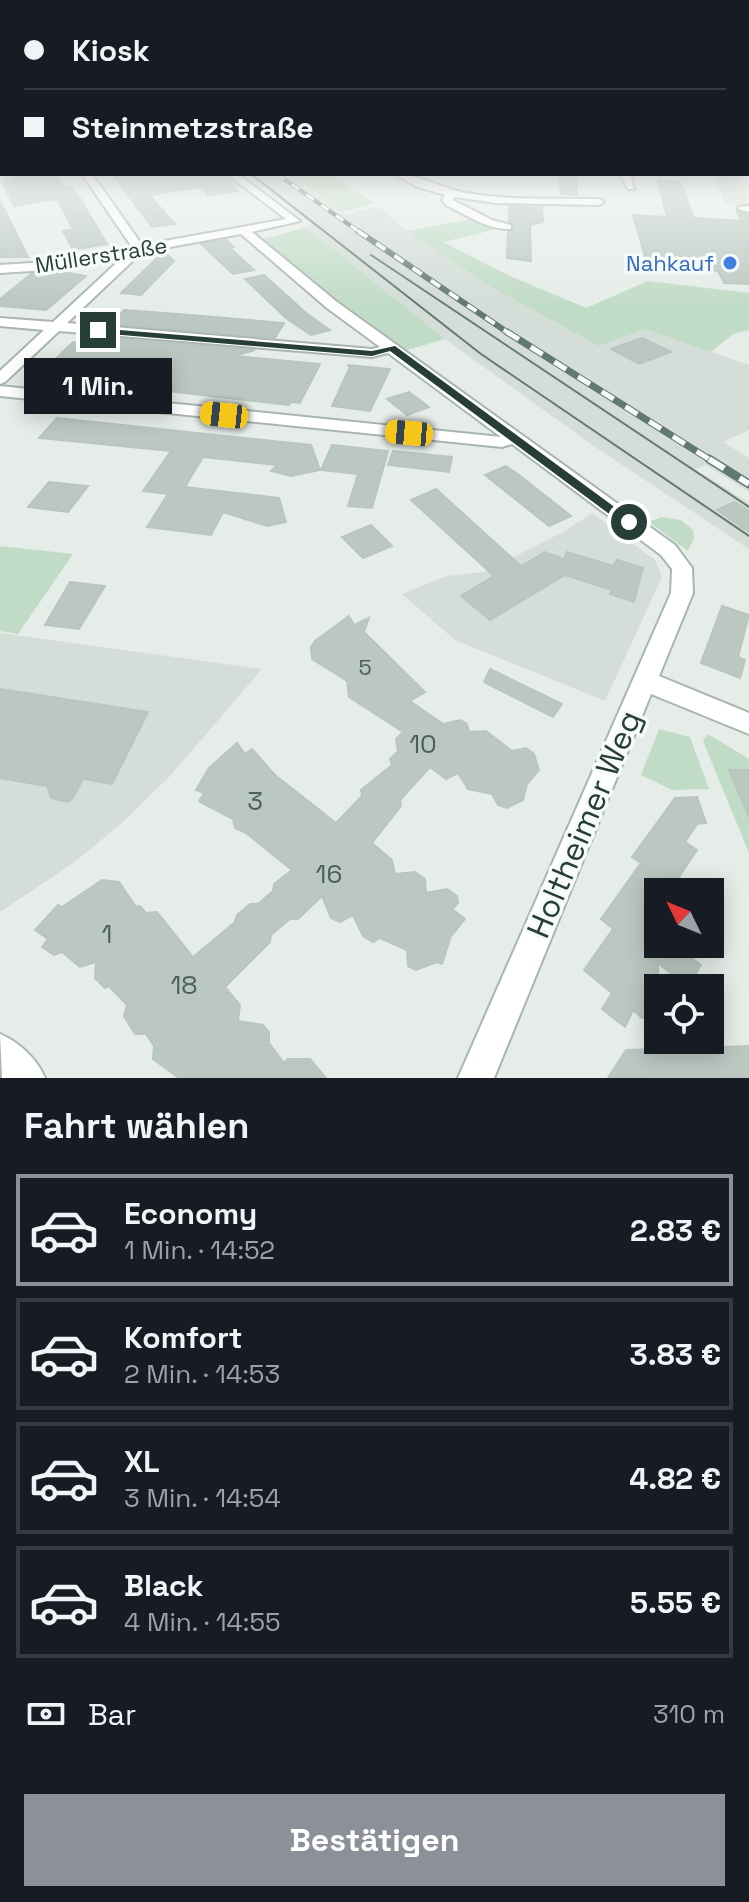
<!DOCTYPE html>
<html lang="de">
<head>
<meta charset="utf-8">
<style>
  :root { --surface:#171b24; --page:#20242c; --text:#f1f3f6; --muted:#9ea1a6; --line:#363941; --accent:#8c9099 }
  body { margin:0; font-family:"Space Grotesk",sans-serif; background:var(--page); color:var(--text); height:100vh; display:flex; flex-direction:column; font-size:30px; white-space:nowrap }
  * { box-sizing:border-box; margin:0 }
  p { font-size:26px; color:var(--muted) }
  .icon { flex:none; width:44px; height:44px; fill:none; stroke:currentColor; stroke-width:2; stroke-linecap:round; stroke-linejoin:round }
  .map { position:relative; height:1078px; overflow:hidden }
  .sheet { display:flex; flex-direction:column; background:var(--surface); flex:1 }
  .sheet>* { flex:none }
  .guide { position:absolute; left:0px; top:0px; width:750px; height:176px; box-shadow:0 4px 20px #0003; display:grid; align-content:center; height:176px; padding:0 24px; background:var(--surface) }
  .needle { width:52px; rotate:313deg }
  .controls { position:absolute; left:644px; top:878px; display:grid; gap:16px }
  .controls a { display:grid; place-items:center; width:80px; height:80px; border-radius:0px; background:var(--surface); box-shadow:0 4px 20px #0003; font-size:40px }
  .end { position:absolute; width:36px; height:36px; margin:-18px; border:10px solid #263e35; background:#fff; box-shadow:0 0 0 4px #fff }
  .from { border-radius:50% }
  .bubble { position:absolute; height:56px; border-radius:0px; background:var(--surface); box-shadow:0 4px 20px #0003; font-size:26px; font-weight:700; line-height:56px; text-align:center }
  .car { position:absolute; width:24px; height:48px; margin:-24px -12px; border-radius:10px; box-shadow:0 0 6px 2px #0007; background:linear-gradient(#f5c518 24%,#345 0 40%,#f5c518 0 76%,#345 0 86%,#f5c518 0) }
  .guide b { display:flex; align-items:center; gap:28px; height:76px; font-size:30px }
  .guide b+b { border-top:2px solid var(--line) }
  .guide i { width:20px; height:20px; background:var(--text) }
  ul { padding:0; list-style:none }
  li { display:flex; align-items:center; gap:24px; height:112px; margin:0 16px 12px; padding:0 8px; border:4px solid var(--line); border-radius:0px }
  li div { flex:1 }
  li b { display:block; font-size:30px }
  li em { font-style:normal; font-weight:700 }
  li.current { border-color:var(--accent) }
  li>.icon { width:72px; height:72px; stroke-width:1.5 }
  h2 { padding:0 24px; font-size:36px; line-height:96px }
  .pay { display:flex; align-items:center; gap:20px; height:88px; padding:0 24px; font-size:30px }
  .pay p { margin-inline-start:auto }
  .button { display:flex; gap:16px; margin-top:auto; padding:16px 24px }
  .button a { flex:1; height:92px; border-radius:0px; background:var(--accent); color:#fff; font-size:32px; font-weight:700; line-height:92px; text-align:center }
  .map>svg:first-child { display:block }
  .built { fill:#d4ddd8 }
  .green { fill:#c1dcc6 }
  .building { fill:#bbc8c2; stroke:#b9c6bf; stroke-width:2 }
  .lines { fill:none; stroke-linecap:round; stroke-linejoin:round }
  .minor-casing { stroke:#a9b5af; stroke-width:4 }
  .minor { fill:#fff; fill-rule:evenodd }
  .tram { stroke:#617970; stroke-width:2 }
  .rail-far3-casing { stroke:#617970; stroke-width:4 }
  .rail-far2-casing { stroke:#617970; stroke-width:6 }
  .rail-far1-casing { stroke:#617970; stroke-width:7 }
  .rail-casing { stroke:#617970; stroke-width:9 }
  .rail-far3 { stroke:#f6faf8; stroke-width:3; stroke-dasharray:9; stroke-linecap:butt }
  .rail-far2 { stroke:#f6faf8; stroke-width:4; stroke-dasharray:11; stroke-linecap:butt }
  .rail-far1 { stroke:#f6faf8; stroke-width:5; stroke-dasharray:14; stroke-linecap:butt }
  .rail { stroke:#f6faf8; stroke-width:6; stroke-dasharray:18; stroke-linecap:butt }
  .route { fill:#263e35 }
  .shop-dot { fill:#3f7fe0; stroke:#f6faf8; stroke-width:3 }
  .labels { text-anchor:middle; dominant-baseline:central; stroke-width:7; stroke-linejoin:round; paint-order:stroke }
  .far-street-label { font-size:22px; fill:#263e35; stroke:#f6faf8 }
  .far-shop-label { font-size:22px; fill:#366cbe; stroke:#f6faf8; text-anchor:end }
  .number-label { font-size:22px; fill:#4b6058 }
  .near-number-label { font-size:26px; fill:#4b6058 }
  .near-street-label { font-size:32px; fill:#263e35; stroke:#f6faf8 }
</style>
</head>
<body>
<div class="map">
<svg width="749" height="1078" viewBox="0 0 749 1078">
  <rect width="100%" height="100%" fill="#e6ede9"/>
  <g class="built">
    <path d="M749,172V206L726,204L712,174Z"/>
    <path d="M247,174H291L346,215L378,206L407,231L483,282L645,329L749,365V430L723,442L749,458V492L706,465L695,469L749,503V549L594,446L445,339L306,227L311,224Z"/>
    <path d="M592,513L655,560L662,577L605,701L455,640L402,594L447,576L484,572L565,531Z"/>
    <path d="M0,633L262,669L171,775L124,821L76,861L0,912Z"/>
  </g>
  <g class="green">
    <path d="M291,174H327L375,203L341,212Z"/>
    <path d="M471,219L494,230L443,242L510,276L586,308L648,281L749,293V330L733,334L711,352L645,329L599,346L483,282L407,231Z"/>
    <path d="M306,227L445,339L404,351L260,240Z"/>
    <path d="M661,517L681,520L693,530L694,538L688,551L649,522Z"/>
    <path d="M0,546L73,554L18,634L0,631Z"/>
    <path d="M659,729L690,737L709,789L672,790L641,775Z"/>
    <path d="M708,734L749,759V770L729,771L739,795H749V853L703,741Z"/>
  </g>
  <g class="building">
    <path d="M56,174L64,187L70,186L81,200L107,244L73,250L63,231L73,229L57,199L14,206L0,178L12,174Z"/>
    <path d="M112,174H224L237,191L208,195L200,187L149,195L175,224L152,227Z"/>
    <path d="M559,174H576L577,195L561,194Z"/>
    <path d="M658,181L680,182L694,218L741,221L737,212L749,215V284L724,283L718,271L648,267L633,215L667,217Z"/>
    <path d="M0,201L28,257H0Z"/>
    <path d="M509,206L542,207L543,222L530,225L531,261L507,258L508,232L514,229L513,223L509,221Z"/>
    <path d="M226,240L234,247L230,248L254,270L233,274L201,244Z"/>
    <path d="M164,251L174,261L141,295L121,293Z"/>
    <path d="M58,271L86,276L46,310L0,306V299L31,274Z"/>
    <path d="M264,275L306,313L330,330L311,335L287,319L245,279Z"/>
    <path d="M124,310L178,314L284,323L275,338L111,324Z"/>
    <path d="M97,337L255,350L234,356L320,364L300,403L291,402L289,405L38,376L73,342L91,344Z"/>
    <path d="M642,338L671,352L639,364L611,349Z"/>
    <path d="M347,365L390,369L370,411L332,406L350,367Z"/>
    <path d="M409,392L429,407L407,415L387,399Z"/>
    <path d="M57,418L311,445L320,470L291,476L271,471L277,465L203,457L185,487L279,498L286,522L267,526L223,512L211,535L147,527L168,494L143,491L171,451L39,438Z"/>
    <path d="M332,445L388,451L372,508L348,506L358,474L321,470Z"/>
    <path d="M393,451L452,457L449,472L388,465Z"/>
    <path d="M506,466L523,478L571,516L549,526L485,475Z"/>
    <path d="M49,482L88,486L68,512L28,507Z"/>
    <path d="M436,489L521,566L545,552L564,559L567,552L613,566L617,560L643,568L634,602L610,594L612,590L565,575L490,620L461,596L494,576L411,500Z"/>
    <path d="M735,502L749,511V532L717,510Z"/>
    <path d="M371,525L392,546L363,558L342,537Z"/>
    <path d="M70,582L105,586L79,629L45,625Z"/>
    <path d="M722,606L749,615L738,657L745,660L740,678L701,663Z"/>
    <path d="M349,616L354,625L369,618L364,632L425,692L410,701L443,724L460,720L467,724L469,732L486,731L512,751L526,748L534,754L539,770L527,784L523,800L507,808L498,805L492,794L468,789L458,773L446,779L430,767L400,800L401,806L372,843L392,860L395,874L415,872L425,879L426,893L447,889L457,896L458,903L452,909L465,919L451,936L442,964L437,962L416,970L408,966L407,950L380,938L373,942L363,936L353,915L340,922L331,918L322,896L298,919H290L271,935L270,942L225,987L240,1005L238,1021L263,1025L269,1032V1043L284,1063L288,1059H310L326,1078H179L153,1059L154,1046L146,1034H135L124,1016L127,1005L109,986L105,988L95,978L96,962L80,967L62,952L54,955L42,947L48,939L35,930L58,905L62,907L102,880L119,882L136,907L140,906L146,913L157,912L193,957L235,922L237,915L250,904H258L273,891L274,884L292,870L246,833L235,828L233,819L199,801L204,793L196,790L209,768L237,743L245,754L252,749L275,775L336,823L362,796L361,790L392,765L390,759L398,751L396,739L403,732L349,697L347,681L312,659L311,647L315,641Z"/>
    <path d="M490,669L562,704L553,717L484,682Z"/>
    <path d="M0,689L148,712L112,784L83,779L73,798L67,802L51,798L47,786L0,778Z"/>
    <path d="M729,770H749V817Z"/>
    <path d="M697,797L706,823L697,824L685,842L697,850L669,892H658V944H673L701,965L690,983H683L658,963V1004L649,1018H642L633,1010L625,1027L602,1009L612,993L584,970L613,929L601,919L641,863L632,857L675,798Z"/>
    <path d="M749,1046V1078H608L626,1050Z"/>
  </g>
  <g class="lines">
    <defs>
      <g id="minor">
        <path d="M82,174H92L142,245L286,219L227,174H238L300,221L252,232L337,302L675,545L692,568L693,593L659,676L749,713V734L651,694L494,1078H458L671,593L672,569L661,555L512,444L502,447L0,396V386L501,437L388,353L372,357L59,331L5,382L0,384V371L44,330L0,326V318L53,322L125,255L47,270L0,273V265L47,262L132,247ZM241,234L327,308L380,347L372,349L67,323L142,252Z"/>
        <path d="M394,174C418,174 442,189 467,193C510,201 555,198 599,199L604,202L599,205L496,203L455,197L453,200L492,220L511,225V229C488,230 466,215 446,205L442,200L445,195L418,187Z"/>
        <path d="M620,174H630L634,189H628Z"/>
        <path d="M749,206V212L738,209L739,207Z"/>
        <path d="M0,1034C19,1042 37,1059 45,1078H2Z"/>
      </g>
    </defs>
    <use href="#minor" class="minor-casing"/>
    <use href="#minor" class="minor"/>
    <g class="tram">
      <path d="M251,174L481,354L749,536"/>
      <path d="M371,255L749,507"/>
    </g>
    <defs>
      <path id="rail-far3" d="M277,174L361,233"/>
      <path id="rail-far2" d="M358,231L510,334"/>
      <path id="rail-far1" d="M507,332L712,461"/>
      <path id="rail" d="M709,459L749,484"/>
    </defs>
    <use href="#rail-far3" class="rail-far3-casing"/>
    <use href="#rail-far2" class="rail-far2-casing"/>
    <use href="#rail-far1" class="rail-far1-casing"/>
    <use href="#rail" class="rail-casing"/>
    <use href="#rail-far3" class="rail-far3"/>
    <use href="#rail-far2" class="rail-far2"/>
    <use href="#rail-far1" class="rail-far1"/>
    <use href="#rail" class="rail"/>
  </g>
  <linearGradient id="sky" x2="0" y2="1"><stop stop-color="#86bcdd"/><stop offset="0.5" stop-color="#f4f7f5"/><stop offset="1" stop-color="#f4f7f5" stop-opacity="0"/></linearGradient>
  <rect width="749" height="303" fill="url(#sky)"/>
  <path class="route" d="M95,328L372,351L395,346L635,522L624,525L390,351L372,356L98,333Z"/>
  <circle class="shop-dot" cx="730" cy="263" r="8"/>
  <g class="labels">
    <g class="far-street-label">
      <text transform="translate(101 255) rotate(-9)">Müllerstraße</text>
    </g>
    <g class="far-shop-label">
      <text x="714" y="263">Nahkauf</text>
    </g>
    <g class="number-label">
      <text x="365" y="667">5</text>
    </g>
    <g class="near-number-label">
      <text x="423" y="744">10</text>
      <text x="255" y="801">3</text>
      <text x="329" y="874">16</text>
      <text x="107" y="934">1</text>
      <text x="184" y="985">18</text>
    </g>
    <g class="near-street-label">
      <text transform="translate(584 824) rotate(-67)">Holtheimer Weg</text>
    </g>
  </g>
</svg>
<div class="controls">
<a><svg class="needle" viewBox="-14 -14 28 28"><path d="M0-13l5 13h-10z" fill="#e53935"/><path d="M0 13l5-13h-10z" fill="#9ea1a6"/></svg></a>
<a><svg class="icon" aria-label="locate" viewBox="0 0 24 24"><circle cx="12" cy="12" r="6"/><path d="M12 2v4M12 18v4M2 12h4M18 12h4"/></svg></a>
</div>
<i class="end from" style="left:629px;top:522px"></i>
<i class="end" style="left:98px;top:330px"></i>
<div class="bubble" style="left:24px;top:358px;width:148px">1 Min.</div>
<i class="car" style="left:224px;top:415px;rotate:276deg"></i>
<i class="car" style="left:409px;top:433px;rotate:275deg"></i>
<div class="guide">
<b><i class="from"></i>Kiosk</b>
<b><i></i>Steinmetzstraße</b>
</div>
</div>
<section class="sheet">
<h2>Fahrt wählen</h2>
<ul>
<li class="current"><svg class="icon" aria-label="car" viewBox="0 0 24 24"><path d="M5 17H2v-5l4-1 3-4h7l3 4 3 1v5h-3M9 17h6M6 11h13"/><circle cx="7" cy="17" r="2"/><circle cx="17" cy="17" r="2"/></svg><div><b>Economy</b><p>1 Min. · 14:52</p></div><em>2.83 €</em></li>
<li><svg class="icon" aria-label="car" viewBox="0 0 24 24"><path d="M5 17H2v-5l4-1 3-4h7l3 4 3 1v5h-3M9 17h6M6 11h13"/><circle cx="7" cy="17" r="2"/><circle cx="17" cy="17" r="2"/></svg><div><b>Komfort</b><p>2 Min. · 14:53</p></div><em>3.83 €</em></li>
<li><svg class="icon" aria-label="car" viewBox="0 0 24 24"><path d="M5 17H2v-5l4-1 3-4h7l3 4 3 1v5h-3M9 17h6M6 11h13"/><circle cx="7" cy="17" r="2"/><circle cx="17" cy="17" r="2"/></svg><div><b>XL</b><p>3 Min. · 14:54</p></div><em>4.82 €</em></li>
<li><svg class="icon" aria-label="car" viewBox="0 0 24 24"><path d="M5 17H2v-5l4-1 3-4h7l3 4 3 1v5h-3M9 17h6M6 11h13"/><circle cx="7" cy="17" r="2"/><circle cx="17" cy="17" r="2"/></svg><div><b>Black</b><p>4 Min. · 14:55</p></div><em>5.55 €</em></li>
</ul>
<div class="pay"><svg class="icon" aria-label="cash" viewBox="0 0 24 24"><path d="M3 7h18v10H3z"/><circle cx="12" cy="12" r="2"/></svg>Bar<p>310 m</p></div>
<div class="button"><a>Bestätigen</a></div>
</section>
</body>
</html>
